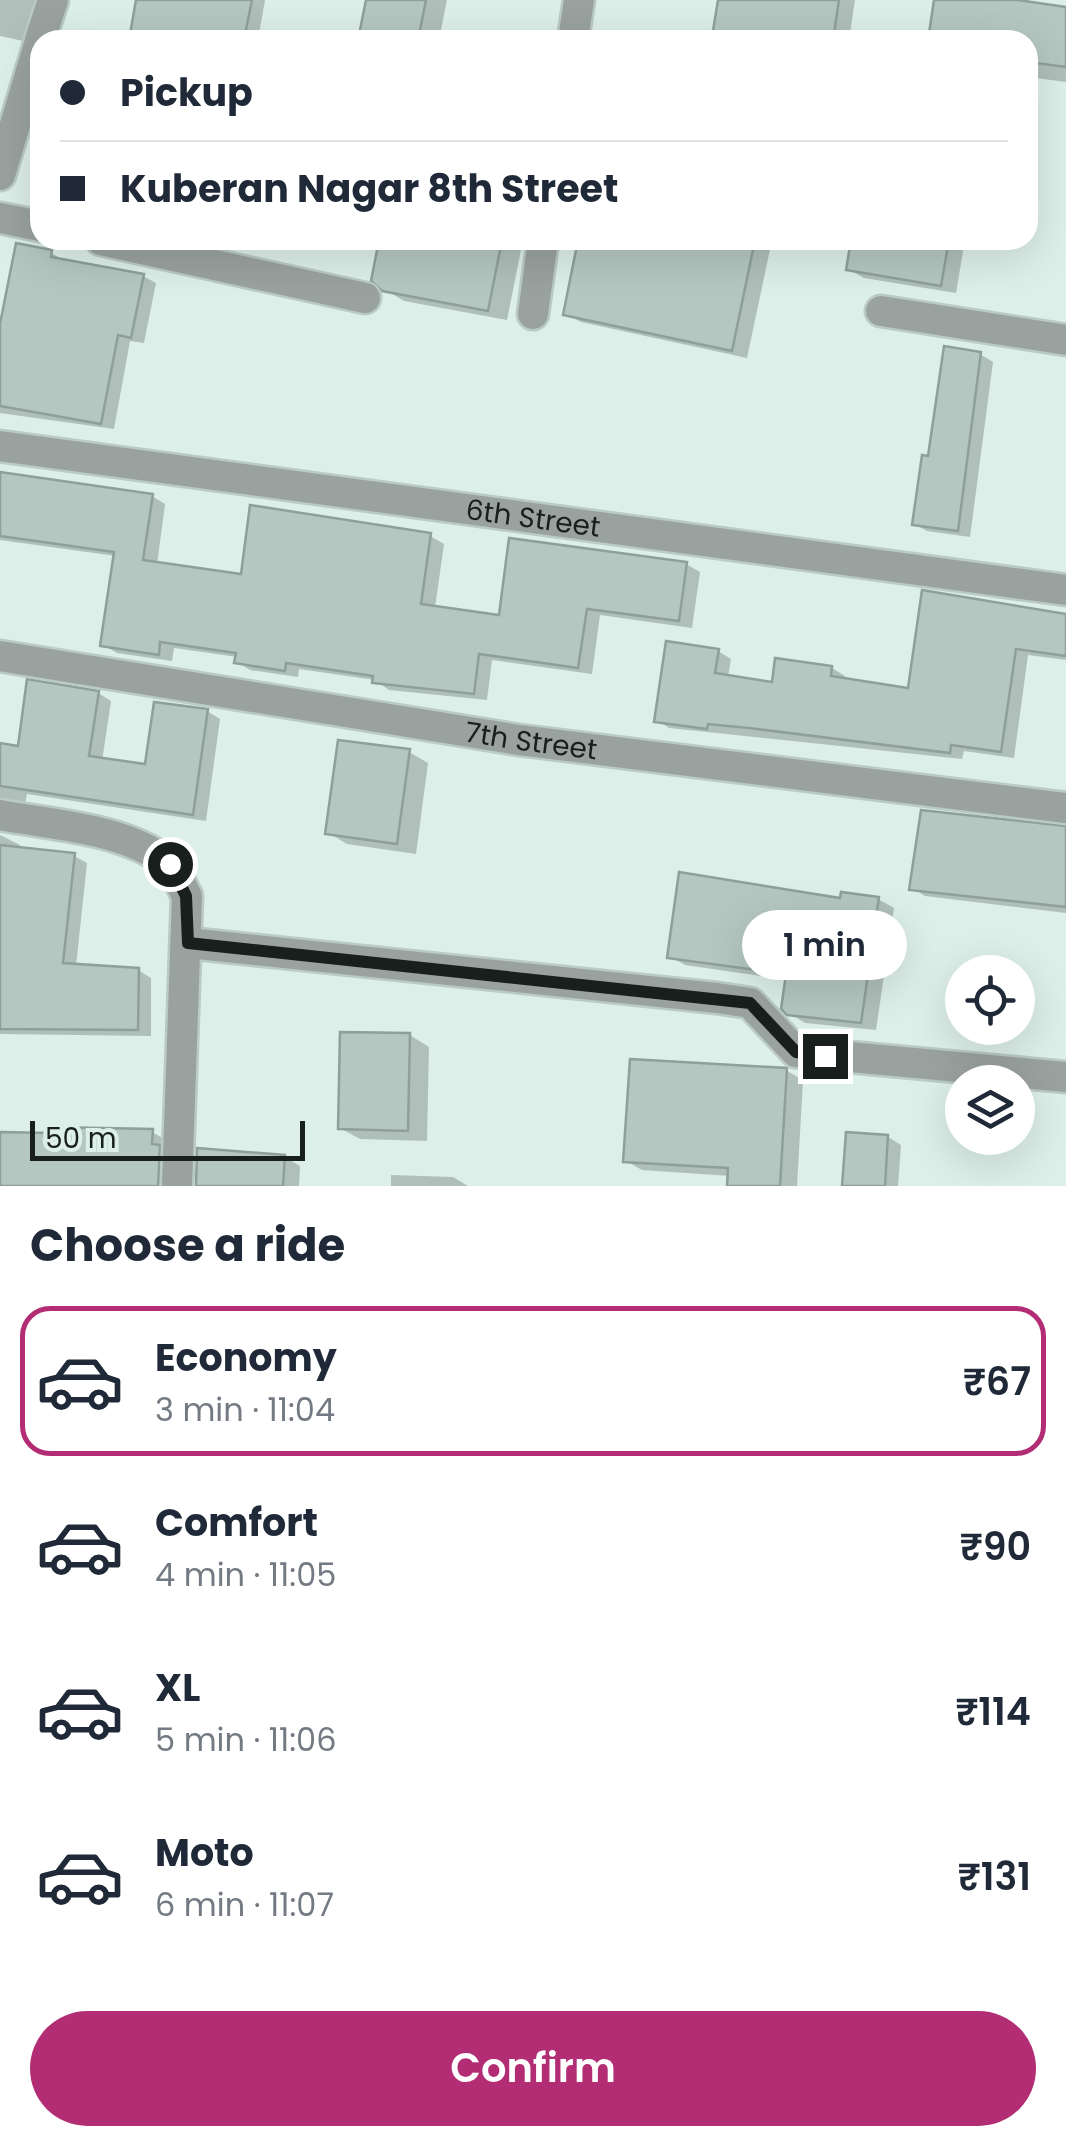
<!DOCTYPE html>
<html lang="en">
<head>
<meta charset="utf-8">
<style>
  :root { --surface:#fff; --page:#f2f2f3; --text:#1f2937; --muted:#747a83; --line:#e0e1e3; --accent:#b22d73 }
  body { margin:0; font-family:Poppins,sans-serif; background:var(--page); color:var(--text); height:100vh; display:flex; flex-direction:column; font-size:38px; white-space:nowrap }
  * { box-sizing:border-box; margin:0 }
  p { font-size:32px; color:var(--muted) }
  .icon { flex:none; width:55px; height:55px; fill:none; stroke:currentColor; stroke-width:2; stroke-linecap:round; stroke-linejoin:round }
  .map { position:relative; height:1186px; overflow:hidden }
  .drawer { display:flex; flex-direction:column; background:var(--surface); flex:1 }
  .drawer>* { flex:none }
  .guide { position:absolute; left:30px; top:30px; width:1008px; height:220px; border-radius:30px; box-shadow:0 10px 40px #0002; display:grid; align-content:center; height:220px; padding:0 30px; background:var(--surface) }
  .buttons { position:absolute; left:945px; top:955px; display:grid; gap:20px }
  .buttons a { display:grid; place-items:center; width:90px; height:90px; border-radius:50%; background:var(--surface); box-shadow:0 10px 40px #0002; font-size:50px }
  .scale { position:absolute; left:30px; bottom:25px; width:275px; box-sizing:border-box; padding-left:10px; border:5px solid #191f1d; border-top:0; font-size:28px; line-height:35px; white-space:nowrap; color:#191f1d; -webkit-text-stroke:8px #ddefe9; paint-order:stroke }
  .end { position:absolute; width:45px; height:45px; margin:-22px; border:12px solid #191f1d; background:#fff; box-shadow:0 0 0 5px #fff }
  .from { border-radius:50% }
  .bubble { position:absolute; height:70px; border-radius:35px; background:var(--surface); box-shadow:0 10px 40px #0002; font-size:32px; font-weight:600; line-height:70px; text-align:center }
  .guide b { display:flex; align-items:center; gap:35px; height:95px; font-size:38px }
  .guide b+b { border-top:2px solid var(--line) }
  .guide i { width:25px; height:25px; background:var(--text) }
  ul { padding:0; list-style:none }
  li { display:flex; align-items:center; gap:30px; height:150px; margin:0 20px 15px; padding:0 10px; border:5px solid transparent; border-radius:30px }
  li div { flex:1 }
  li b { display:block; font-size:38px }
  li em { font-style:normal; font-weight:600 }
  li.current { border-color:var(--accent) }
  li>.icon { width:90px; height:90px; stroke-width:1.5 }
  h2 { padding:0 30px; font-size:45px; line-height:120px }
  .primary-button { display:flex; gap:20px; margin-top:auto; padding:20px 30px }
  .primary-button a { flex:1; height:115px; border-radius:60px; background:var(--accent); color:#fff; font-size:40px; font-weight:600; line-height:115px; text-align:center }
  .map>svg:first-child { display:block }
  .shadow { fill:#0003 }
  .building { fill:#b5c7c1; stroke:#8fa09a; stroke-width:2.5 }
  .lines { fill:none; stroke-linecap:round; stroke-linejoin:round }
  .minor-casing { stroke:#bacac4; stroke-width:35 }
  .minor { stroke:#9aa29f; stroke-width:30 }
  .route { stroke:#191f1d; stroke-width:12 }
  .labels { text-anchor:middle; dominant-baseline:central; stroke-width:10; stroke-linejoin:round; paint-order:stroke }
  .street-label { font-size:28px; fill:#191f1d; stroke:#ddefe9 }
</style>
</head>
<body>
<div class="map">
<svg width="1066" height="1186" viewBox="0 0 1066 1186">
  <rect width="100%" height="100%" fill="#ddefe9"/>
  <g class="shadow">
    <path d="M0,0H48L37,44L0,36Z"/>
    <path d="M139,0H265L258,40H131Z"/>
    <path d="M368,0H447L439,40H361Z"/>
    <path d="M721,0H855L849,40H715Z"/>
    <path d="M937,0H1001L1066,10V82L1028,77V40H931Z"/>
    <path d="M383,240H523L507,320L404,301L384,289Z"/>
    <path d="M581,240H772L747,358L581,322L566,314Z"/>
    <path d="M853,240H965L956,293L864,278L848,269Z"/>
    <path d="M51,253L64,260L143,276L156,283L144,343L130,341L114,429L0,413V337Z"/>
    <path d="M980,354L993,362L970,537L927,531L914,524L930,459Z"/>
    <path d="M0,475L152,496L165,504L157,565L243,576L430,536L444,544L435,608L501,618L686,564L700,572L692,628L600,615L592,674L492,660L487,700L389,690L375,680L299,669L298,677L250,670L237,662L238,657L174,648L172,661L117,653L103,645L116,556L0,540Z"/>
    <path d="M1066,616V660L1028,655L1014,758L964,751L962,759L669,728L657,720L718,651L731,659L728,677L774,684L832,668L845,676L844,681L910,691Z"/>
    <path d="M98,693L111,701L102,761L147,767L207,711L220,719L206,821L27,794L25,804L0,811V746L20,748Z"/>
    <path d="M409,752L428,763L416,854L347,844L327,832Z"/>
    <path d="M1066,827V913L925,896L912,888Z"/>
    <path d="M0,835L20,845L19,850L74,856L87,863L76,966L138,970L151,978V1036L0,1034Z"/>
    <path d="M878,899L894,908L876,1030L805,1023L789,1013L788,980L685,965L670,956L842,901Z"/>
    <path d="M410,1035L429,1047L427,1141L360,1139L340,1128Z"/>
    <path d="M787,1071L803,1080L797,1186H730V1176L642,1170L626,1161Z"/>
    <path d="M152,1132L168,1141L175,1186H0V1135Z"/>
    <path d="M888,1137L901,1145L898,1186H845Z"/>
    <path d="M285,1157L300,1166L299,1186H197Z"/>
    <path d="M391,1175L453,1177L468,1186H391Z"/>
  </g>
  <g class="building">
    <path d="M136,0H252L244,40H129Z"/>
    <path d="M366,0H426L418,40H358Z"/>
    <path d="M718,0H839L833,40H778L713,31Z"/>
    <path d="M934,0H1018L1066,7V67L1028,62V40H928Z"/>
    <path d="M379,240H502L488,311L382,291L371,281Z"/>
    <path d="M578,240H755L732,351L563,315Z"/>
    <path d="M851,240H949L941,286L846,270Z"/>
    <path d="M16,243L52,250L51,257L144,274L131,338L118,335L101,424L0,406V324Z"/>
    <path d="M944,346L981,352L958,531L912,525L922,455L928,456Z"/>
    <path d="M0,472L153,494L143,560L241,574L250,505L431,533L421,604L499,615L509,538L687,562L679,621L587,609L578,668L479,654L474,694L372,683L373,676L286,663L285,671L234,663L236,653L160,642L159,655L100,646L114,552L0,536Z"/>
    <path d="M922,590L1066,614V656L1016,649L1001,752L951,745L950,753L749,728L708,724L707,729L654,722L666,641L719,649L715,673L772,682L775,658L832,666L831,676L908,688Z"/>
    <path d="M27,679L99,691L89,756L145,764L154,702L208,709L193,815L0,786V743L18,746Z"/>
    <path d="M338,740L410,749L397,844L325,834Z"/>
    <path d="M921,810L1066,826V907L909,890Z"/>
    <path d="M0,845L75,853L63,963L139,968L138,1030L0,1029Z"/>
    <path d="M679,872L840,898L841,892L879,897L861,1023L787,1015L781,1009L786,974L667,958Z"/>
    <path d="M340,1032L410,1033L408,1131L338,1129Z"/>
    <path d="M630,1059L787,1068L780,1186H727L728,1168L623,1162Z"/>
    <path d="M52,1127L153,1129L152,1144L160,1145L158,1186H0V1132L52,1133Z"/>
    <path d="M846,1132L888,1135L885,1186H842Z"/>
    <path d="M197,1148L285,1155L283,1186H196Z"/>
  </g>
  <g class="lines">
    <defs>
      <g id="minor">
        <path d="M40,40L53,0"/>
        <path d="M573,40L579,0"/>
        <path d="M0,175L40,41"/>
        <path d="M0,218L40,226"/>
        <path d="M101,240L365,298"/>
        <path d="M881,311L1066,340"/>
        <path d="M533,314L543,240"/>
        <path id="s1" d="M0,446L1066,590"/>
        <path id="s2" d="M0,656L519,740L1066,808"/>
        <path d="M0,815C53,825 123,828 167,862C176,869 181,886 187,896L177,1186"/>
        <path d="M188,943L717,998L750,1003L796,1052L1066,1077"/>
      </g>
    </defs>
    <use href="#minor" class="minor-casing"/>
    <use href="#minor" class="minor"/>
  </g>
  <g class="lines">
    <path class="route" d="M170,864L186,896L188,943L750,1003L796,1052L825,1056"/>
  </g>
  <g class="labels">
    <g class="street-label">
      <text stroke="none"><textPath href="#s1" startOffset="538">6th Street</textPath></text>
      <text stroke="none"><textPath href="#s2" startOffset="538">7th Street</textPath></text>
    </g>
  </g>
</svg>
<div class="buttons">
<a><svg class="icon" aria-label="locate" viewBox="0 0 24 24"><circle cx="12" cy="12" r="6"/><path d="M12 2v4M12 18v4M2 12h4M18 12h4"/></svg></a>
<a><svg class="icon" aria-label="layers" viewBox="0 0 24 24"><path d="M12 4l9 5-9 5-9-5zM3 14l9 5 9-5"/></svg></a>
</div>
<div class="scale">50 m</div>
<i class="end from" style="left:170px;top:864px"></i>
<i class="end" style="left:825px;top:1056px"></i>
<div class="bubble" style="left:742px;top:910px;width:165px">1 min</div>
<div class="guide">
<b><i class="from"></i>Pickup</b>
<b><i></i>Kuberan Nagar 8th Street</b>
</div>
</div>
<section class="drawer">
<h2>Choose a ride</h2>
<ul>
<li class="current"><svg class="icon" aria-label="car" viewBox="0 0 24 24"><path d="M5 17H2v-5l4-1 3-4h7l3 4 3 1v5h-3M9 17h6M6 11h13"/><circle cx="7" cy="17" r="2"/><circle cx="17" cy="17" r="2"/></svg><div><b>Economy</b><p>3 min · 11:04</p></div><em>₹67</em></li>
<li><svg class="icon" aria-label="car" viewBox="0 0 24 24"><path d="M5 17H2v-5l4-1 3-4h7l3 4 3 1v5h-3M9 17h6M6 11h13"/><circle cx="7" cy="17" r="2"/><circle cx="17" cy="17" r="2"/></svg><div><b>Comfort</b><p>4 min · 11:05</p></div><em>₹90</em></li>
<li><svg class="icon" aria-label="car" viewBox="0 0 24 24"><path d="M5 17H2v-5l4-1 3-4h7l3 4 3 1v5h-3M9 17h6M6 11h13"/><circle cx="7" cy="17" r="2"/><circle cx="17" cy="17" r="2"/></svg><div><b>XL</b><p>5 min · 11:06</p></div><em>₹114</em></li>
<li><svg class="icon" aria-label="car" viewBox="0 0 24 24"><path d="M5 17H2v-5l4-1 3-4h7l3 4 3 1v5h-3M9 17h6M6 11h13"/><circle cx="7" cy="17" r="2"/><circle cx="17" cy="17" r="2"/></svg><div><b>Moto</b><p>6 min · 11:07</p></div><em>₹131</em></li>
</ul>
<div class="primary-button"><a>Confirm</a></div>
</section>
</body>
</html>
